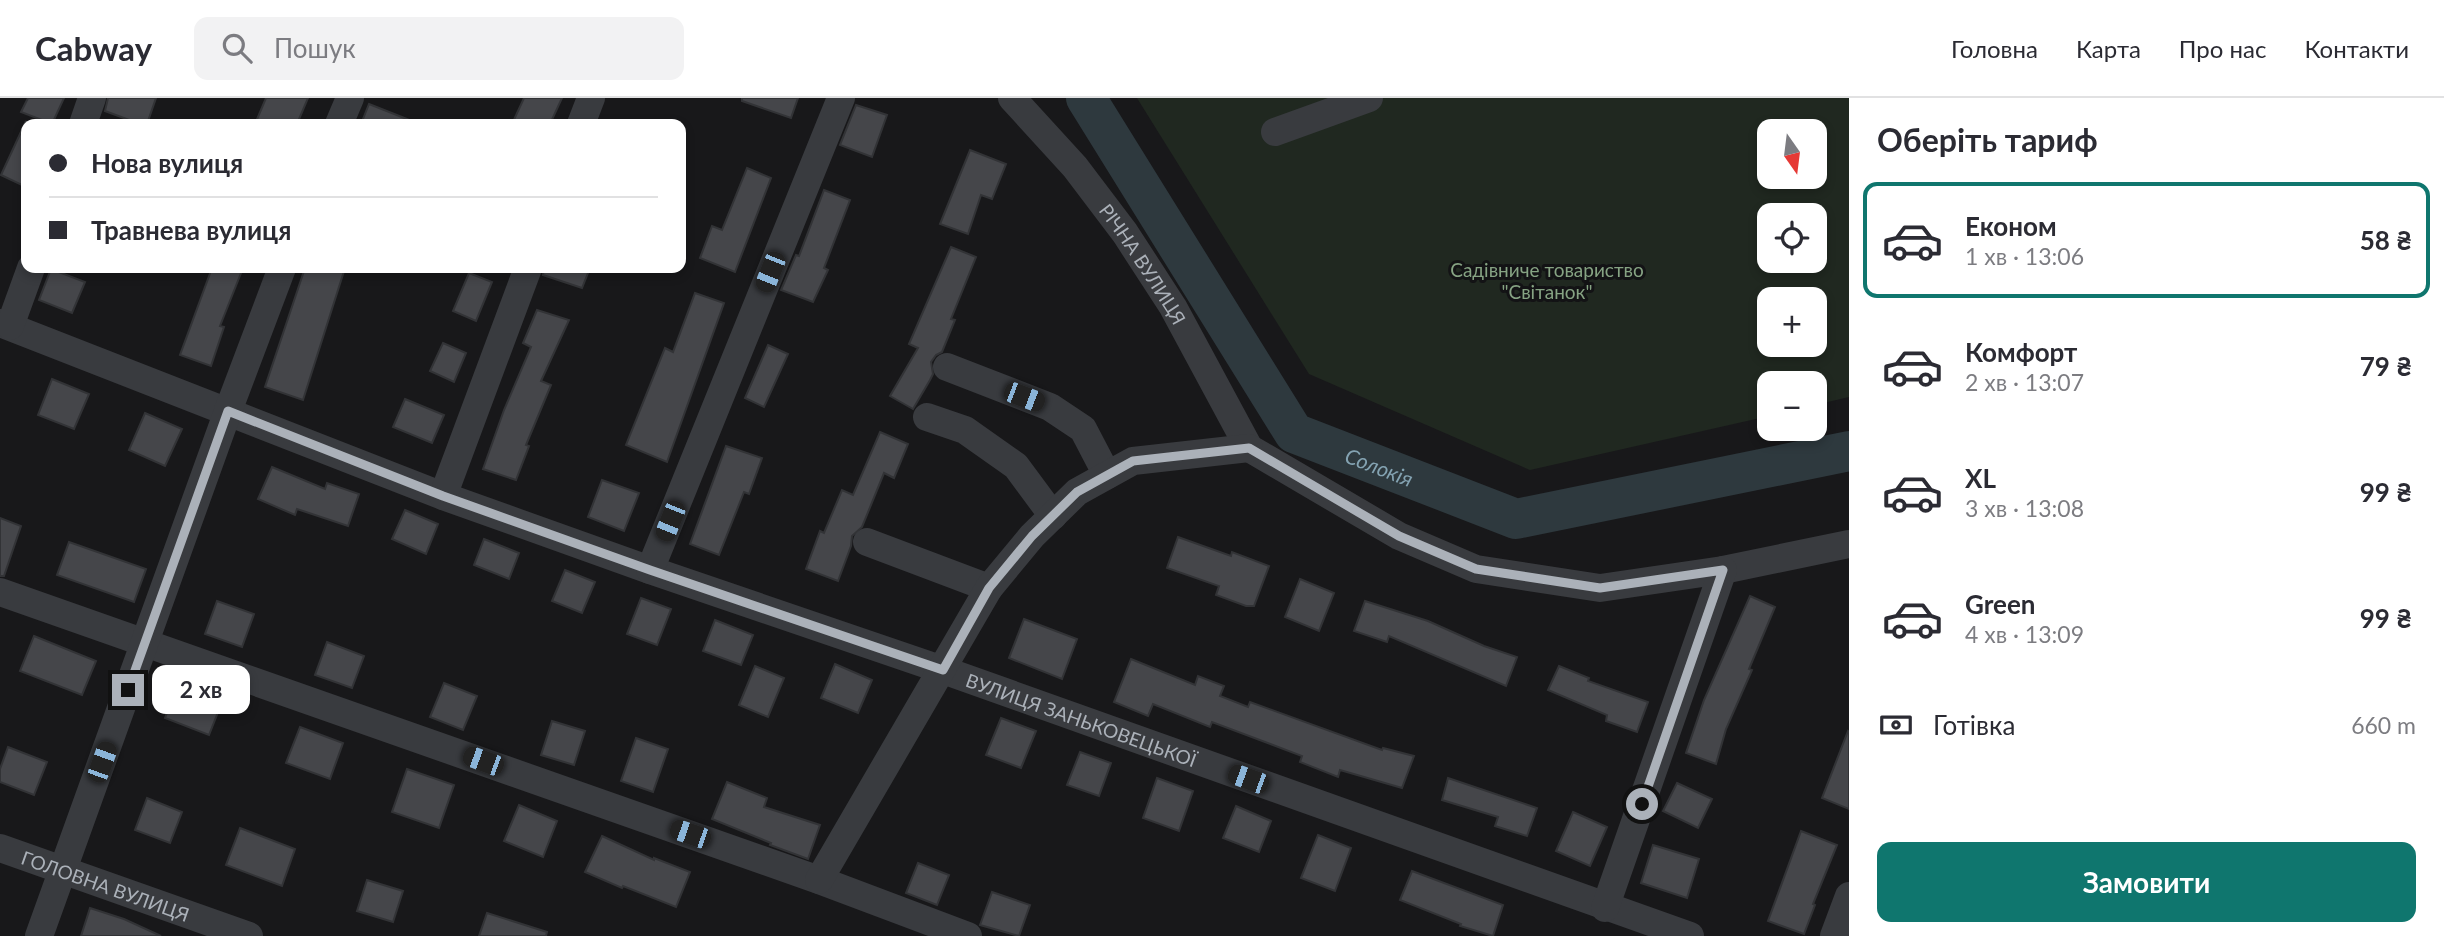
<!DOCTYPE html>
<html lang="uk">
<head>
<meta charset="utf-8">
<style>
  :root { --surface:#fff; --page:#f2f2f3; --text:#2b2b33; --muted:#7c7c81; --line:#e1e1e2; --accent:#0f766e }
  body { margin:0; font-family:Lato,sans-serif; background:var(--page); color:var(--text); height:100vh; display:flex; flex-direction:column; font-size:26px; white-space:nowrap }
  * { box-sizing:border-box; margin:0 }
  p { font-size:23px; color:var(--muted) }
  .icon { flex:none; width:38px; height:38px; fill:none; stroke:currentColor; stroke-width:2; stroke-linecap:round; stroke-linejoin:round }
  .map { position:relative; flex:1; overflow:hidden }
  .panel { display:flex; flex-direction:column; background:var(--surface); width:595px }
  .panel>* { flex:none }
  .guide { position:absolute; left:21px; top:21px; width:665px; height:154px; border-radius:14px; box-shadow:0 4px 10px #0003; display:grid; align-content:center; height:154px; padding:0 28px; background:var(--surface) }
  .needle { width:46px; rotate:166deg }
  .fabs { position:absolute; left:1757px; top:21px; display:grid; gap:14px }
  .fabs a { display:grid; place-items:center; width:70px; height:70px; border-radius:14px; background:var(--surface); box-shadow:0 4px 10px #0003; font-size:35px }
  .end { position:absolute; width:32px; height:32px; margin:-16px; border:9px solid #abb1b9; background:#111; box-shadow:0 0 0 4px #111 }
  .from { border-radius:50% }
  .bubble { position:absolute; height:49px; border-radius:14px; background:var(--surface); box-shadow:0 4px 10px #0003; font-size:23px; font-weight:700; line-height:49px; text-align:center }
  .car { position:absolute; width:21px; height:42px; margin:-21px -10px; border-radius:9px; box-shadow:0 0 5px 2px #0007; background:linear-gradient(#222 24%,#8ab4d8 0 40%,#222 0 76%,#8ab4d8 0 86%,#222 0) }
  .guide b { display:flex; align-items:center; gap:24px; height:66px; font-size:26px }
  .guide b+b { border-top:2px solid var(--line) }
  .guide i { width:18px; height:18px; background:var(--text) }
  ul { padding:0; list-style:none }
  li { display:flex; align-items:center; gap:21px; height:116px; margin:0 14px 10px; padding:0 14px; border:4px solid transparent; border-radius:14px }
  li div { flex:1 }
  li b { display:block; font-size:26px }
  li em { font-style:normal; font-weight:700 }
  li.active { border-color:var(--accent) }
  li>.icon { width:63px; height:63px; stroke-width:1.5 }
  h2 { padding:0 28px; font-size:32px; line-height:84px }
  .pay { display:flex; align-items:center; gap:18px; height:77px; padding:0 28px; font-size:26px }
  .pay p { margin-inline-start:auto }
  .button { display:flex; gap:14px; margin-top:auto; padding:14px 28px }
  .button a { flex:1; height:80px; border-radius:14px; background:var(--accent); color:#fff; font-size:28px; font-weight:700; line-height:80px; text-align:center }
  header { display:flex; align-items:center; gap:42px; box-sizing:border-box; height:98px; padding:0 35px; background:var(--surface); border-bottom:2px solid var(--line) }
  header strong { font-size:33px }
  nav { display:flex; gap:38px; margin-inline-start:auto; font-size:24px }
  .search { width:490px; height:63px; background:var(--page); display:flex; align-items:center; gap:18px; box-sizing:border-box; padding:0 24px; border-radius:14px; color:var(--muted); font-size:26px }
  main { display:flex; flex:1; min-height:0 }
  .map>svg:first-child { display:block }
  .green { fill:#202820; fill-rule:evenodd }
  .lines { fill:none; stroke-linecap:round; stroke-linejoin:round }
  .river { stroke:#2e393e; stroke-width:40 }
  .building { fill:#45464a; stroke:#323336; stroke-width:2 }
  .minor { stroke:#393b3f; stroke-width:28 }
  .route { stroke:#abb1b9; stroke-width:9 }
  .labels { text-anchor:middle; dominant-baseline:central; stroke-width:6; stroke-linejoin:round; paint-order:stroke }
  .street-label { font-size:19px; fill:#abb1b9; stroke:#131315 }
  .park-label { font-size:19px; fill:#86a383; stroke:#131315 }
  .water-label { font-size:21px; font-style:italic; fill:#84a3b2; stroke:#131315 }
</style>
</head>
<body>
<header>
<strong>Cabway</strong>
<div class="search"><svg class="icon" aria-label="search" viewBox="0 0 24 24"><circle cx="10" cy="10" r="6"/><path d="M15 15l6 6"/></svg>Пошук</div>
<nav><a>Головна</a><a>Карта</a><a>Про нас</a><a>Контакти</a></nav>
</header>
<main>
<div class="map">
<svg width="1849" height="838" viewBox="0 0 1849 838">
  <rect width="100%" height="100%" fill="#18181a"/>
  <path class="green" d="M1137,0H1849V299L1815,307V285H1769V318L1530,372L1309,276ZM1769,33H1815V79H1769ZM1769,117H1815V163H1769ZM1769,201H1815V247H1769Z"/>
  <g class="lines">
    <path class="river" id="s1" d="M1086,0L1294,335L1516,421L1849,353"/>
  </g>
  <g class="building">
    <path d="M28,0H64L52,26L21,14Z"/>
    <path d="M108,0H156L147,26H140L105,13Z"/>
    <path d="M266,0H308L297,26H255Z"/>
    <path d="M524,0H562L550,26H512Z"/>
    <path d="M742,0H798L791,20L742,3Z"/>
    <path d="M369,6L417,25V26H361Z"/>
    <path d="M856,7L887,17L872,59L840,47Z"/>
    <path d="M26,23V89L1,77Z"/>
    <path d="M970,52L1006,66L992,101L981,97L968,136L940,126Z"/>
    <path d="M747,70L771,80L735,174L700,160L712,128L722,132Z"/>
    <path d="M824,92L850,102L824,170L828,172L813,204L781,192L796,157L799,158Z"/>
    <path d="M951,149L976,159L951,221L955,222L942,254L936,257L931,264L933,276L930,282L913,311L890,298L918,250L909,246Z"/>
    <path d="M212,170H243L220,228L224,229L211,268L180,257Z"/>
    <path d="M305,170H345L303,302L265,289Z"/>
    <path d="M544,170H590L582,190L543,177Z"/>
    <path d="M51,171L85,184L72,215L39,202Z"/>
    <path d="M469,175L492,184L476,223L453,213Z"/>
    <path d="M695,195L724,205L667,364L626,347L665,250L673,254Z"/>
    <path d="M537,212L569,222L541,283L551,287L526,347L529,348L516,382L483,371L504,312L531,249L523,245Z"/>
    <path d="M443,245L466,255L454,284L430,273Z"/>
    <path d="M768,247L788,256L764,309L745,300Z"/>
    <path d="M52,281L89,296L74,331L38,317Z"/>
    <path d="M405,301L444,317L432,345L393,329Z"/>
    <path d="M145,315L182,331L165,368L129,352Z"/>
    <path d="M880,334L908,346L894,380L884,375L862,429L852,438L851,448L838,483L806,471L820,433L824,435L842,392L853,397Z"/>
    <path d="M726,348L762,360L749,396L744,394L719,457L690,446Z"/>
    <path d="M272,369L325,391L327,385L359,396L348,428L297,411L295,417L258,401Z"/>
    <path d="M602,382L639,395L624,433L588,419Z"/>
    <path d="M405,412L438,426L426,456L392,441Z"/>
    <path d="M0,420L21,428L4,478H0Z"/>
    <path d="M1178,439L1231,458L1232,454L1269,468L1254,508H1246L1216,497L1219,488L1167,470Z"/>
    <path d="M484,441L519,455L509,481L474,467Z"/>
    <path d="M69,444L146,471L134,504L57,477Z"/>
    <path d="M565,472L595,484L582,515L552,503Z"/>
    <path d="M1300,481L1334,495L1319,533L1285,519Z"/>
    <path d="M1750,498L1775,509L1749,571L1752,572L1726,631L1716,666L1686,655L1704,602Z"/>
    <path d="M641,500L671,511L657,547L627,536Z"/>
    <path d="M217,503L254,516L242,549L205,536Z"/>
    <path d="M1365,503L1428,523L1484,548L1517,559L1506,588L1389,538L1387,544L1354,533Z"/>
    <path d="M1024,521L1077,541L1062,581L1009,560Z"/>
    <path d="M715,522L753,537L741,567L703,553Z"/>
    <path d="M34,538L96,563L82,597L20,573Z"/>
    <path d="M327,544L364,558L352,590L315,577Z"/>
    <path d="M1131,561L1195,587L1198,578L1224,588L1220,598L1248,609L1250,604L1382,652L1383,650L1414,658L1402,690L1340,672L1338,679L1300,664L1302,658L1212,624L1210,629L1153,606L1148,618L1114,604Z"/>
    <path d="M835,566L872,582L858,615L821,600Z"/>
    <path d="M755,568L784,580L768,619L739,607Z"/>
    <path d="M1559,568L1589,580L1588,583L1648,604L1637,634L1606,623L1607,617L1548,592Z"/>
    <path d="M444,585L477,598L463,632L430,619Z"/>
    <path d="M178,587L222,604L209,637L165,620Z"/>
    <path d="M1001,620L1036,633L1021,670L986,657Z"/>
    <path d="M552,623L585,633L574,667L541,657Z"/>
    <path d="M300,629L343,645L330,681L286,665Z"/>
    <path d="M1848,633L1849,634V711L1822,700Z"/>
    <path d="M636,640L668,651L653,694L621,683Z"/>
    <path d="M8,649L47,664L34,697L0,684V671Z"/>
    <path d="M1080,654L1111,665L1099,698L1067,687Z"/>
    <path d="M407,671L454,687L439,730L392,714Z"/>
    <path d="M1157,680L1193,693L1179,733L1143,720Z"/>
    <path d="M1448,680L1537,710L1527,738L1495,728L1498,719L1442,702Z"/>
    <path d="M727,684L767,700L764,709L820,727L808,761L770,747L771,745L712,721Z"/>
    <path d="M1677,685L1712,701L1698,730L1663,713Z"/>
    <path d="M147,700L182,714L170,745L135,732Z"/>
    <path d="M519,707L557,723L543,759L504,743Z"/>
    <path d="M1236,708L1271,723L1259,754L1223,740Z"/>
    <path d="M1573,714L1607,729L1590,768L1556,753Z"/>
    <path d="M240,730L295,751L282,788L226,767Z"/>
    <path d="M1801,733L1837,747L1813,806L1815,807L1804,836L1768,823Z"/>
    <path d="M1318,737L1351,750L1335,793L1301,780Z"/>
    <path d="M602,738L654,762V760L690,774L676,809L623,788L622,790L585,774Z"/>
    <path d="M1653,747L1699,761L1687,800L1641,785Z"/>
    <path d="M918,765L949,777L937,807L906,795Z"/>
    <path d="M1412,773L1503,807L1493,838L1460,828L1461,826L1400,802Z"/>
    <path d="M367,782L403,793L393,824L357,813Z"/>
    <path d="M992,794L1030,807L1019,838L980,827Z"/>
    <path d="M90,810L124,821L161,838H81Z"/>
    <path d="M487,815L547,834L546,838H479Z"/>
  </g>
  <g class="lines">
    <g class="minor">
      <path id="s2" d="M1012,0L1075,69L1125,135L1173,209L1249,350"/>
      <path d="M83,26L92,0"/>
      <path d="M339,26L350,0"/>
      <path d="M581,26L591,0"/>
      <path d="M1275,34L1369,0"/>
      <path id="s3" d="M0,225L443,398L650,472L943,572L1690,838"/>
      <path d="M10,228L31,170"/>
      <path d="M947,269L1050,309L1083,331L1107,377"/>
      <path d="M927,319L965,332L1016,368L1053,418"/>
      <path d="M1249,350L1399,438L1476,471L1600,490L1723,472L1849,446"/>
      <path d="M443,398L528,170"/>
      <path d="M867,444L989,490"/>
      <path d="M650,472L841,0"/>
      <path d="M0,494L819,782L968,838"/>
      <path id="s4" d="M0,750L249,838"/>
      <path d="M819,782L989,490L1032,438L1077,394L1133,363L1249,350"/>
      <path d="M1605,810L1723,472"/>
      <path d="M39,838L228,313L282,170"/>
      <path d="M1834,838L1849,798"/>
    </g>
  </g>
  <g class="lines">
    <path class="route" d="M128,592L228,313L443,398L650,472L943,572L989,490L1032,438L1077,394L1133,363L1249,350L1399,438L1476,471L1600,490L1723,472L1642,706"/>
  </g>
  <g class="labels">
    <g class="street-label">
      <text stroke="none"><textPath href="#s2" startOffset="212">РІЧНА ВУЛИЦЯ</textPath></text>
      <text stroke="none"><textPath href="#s3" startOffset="1152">ВУЛИЦЯ ЗАНЬКОВЕЦЬКОЇ</textPath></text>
      <text stroke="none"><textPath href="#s4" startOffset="112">ГОЛОВНА ВУЛИЦЯ</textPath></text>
    </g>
    <g class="park-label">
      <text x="1547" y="171">Садівниче товариство<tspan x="1547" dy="22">"Світанок"</tspan></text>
    </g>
    <g class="water-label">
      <text stroke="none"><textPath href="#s1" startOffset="486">Солокія</textPath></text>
    </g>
  </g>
</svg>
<div class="fabs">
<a><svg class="needle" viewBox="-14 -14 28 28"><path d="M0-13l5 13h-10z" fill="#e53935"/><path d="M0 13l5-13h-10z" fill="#7c7c81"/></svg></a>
<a><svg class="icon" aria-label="locate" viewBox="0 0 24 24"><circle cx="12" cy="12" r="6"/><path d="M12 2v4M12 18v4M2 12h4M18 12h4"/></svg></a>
<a>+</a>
<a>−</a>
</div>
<i class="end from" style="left:1642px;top:706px"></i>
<i class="end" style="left:128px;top:592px"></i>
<div class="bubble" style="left:152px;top:567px;width:98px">2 хв</div>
<i class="car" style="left:770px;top:174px;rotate:202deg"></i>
<i class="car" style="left:1024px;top:299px;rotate:111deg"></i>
<i class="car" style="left:670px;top:423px;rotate:202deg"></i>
<i class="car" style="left:483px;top:663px;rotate:290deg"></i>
<i class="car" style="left:102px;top:664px;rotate:20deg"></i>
<i class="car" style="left:1248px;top:681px;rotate:290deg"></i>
<i class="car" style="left:690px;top:736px;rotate:289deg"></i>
<div class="guide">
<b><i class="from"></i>Нова вулиця</b>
<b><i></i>Травнева вулиця</b>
</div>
</div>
<section class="panel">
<h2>Оберіть тариф</h2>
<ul>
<li class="active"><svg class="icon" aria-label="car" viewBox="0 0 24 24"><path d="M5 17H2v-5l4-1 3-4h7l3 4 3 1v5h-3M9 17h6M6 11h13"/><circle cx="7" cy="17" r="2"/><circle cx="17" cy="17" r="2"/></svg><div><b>Економ</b><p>1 хв · 13:06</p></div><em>58 ₴</em></li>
<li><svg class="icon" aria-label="car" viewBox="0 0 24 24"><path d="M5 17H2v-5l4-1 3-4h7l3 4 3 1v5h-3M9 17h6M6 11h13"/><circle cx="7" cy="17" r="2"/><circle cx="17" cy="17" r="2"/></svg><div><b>Комфорт</b><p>2 хв · 13:07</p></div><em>79 ₴</em></li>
<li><svg class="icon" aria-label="car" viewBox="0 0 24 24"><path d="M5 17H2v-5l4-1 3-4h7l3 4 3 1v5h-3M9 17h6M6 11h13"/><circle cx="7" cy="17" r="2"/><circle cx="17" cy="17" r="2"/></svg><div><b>XL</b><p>3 хв · 13:08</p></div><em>99 ₴</em></li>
<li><svg class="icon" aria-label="car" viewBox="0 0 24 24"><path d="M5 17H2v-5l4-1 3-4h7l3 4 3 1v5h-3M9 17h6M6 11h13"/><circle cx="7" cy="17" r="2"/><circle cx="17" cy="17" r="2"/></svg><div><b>Green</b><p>4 хв · 13:09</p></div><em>99 ₴</em></li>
</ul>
<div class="pay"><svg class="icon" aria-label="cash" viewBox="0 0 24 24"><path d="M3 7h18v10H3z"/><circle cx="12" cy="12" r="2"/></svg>Готівка<p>660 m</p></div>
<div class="button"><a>Замовити</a></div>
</section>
</main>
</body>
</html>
